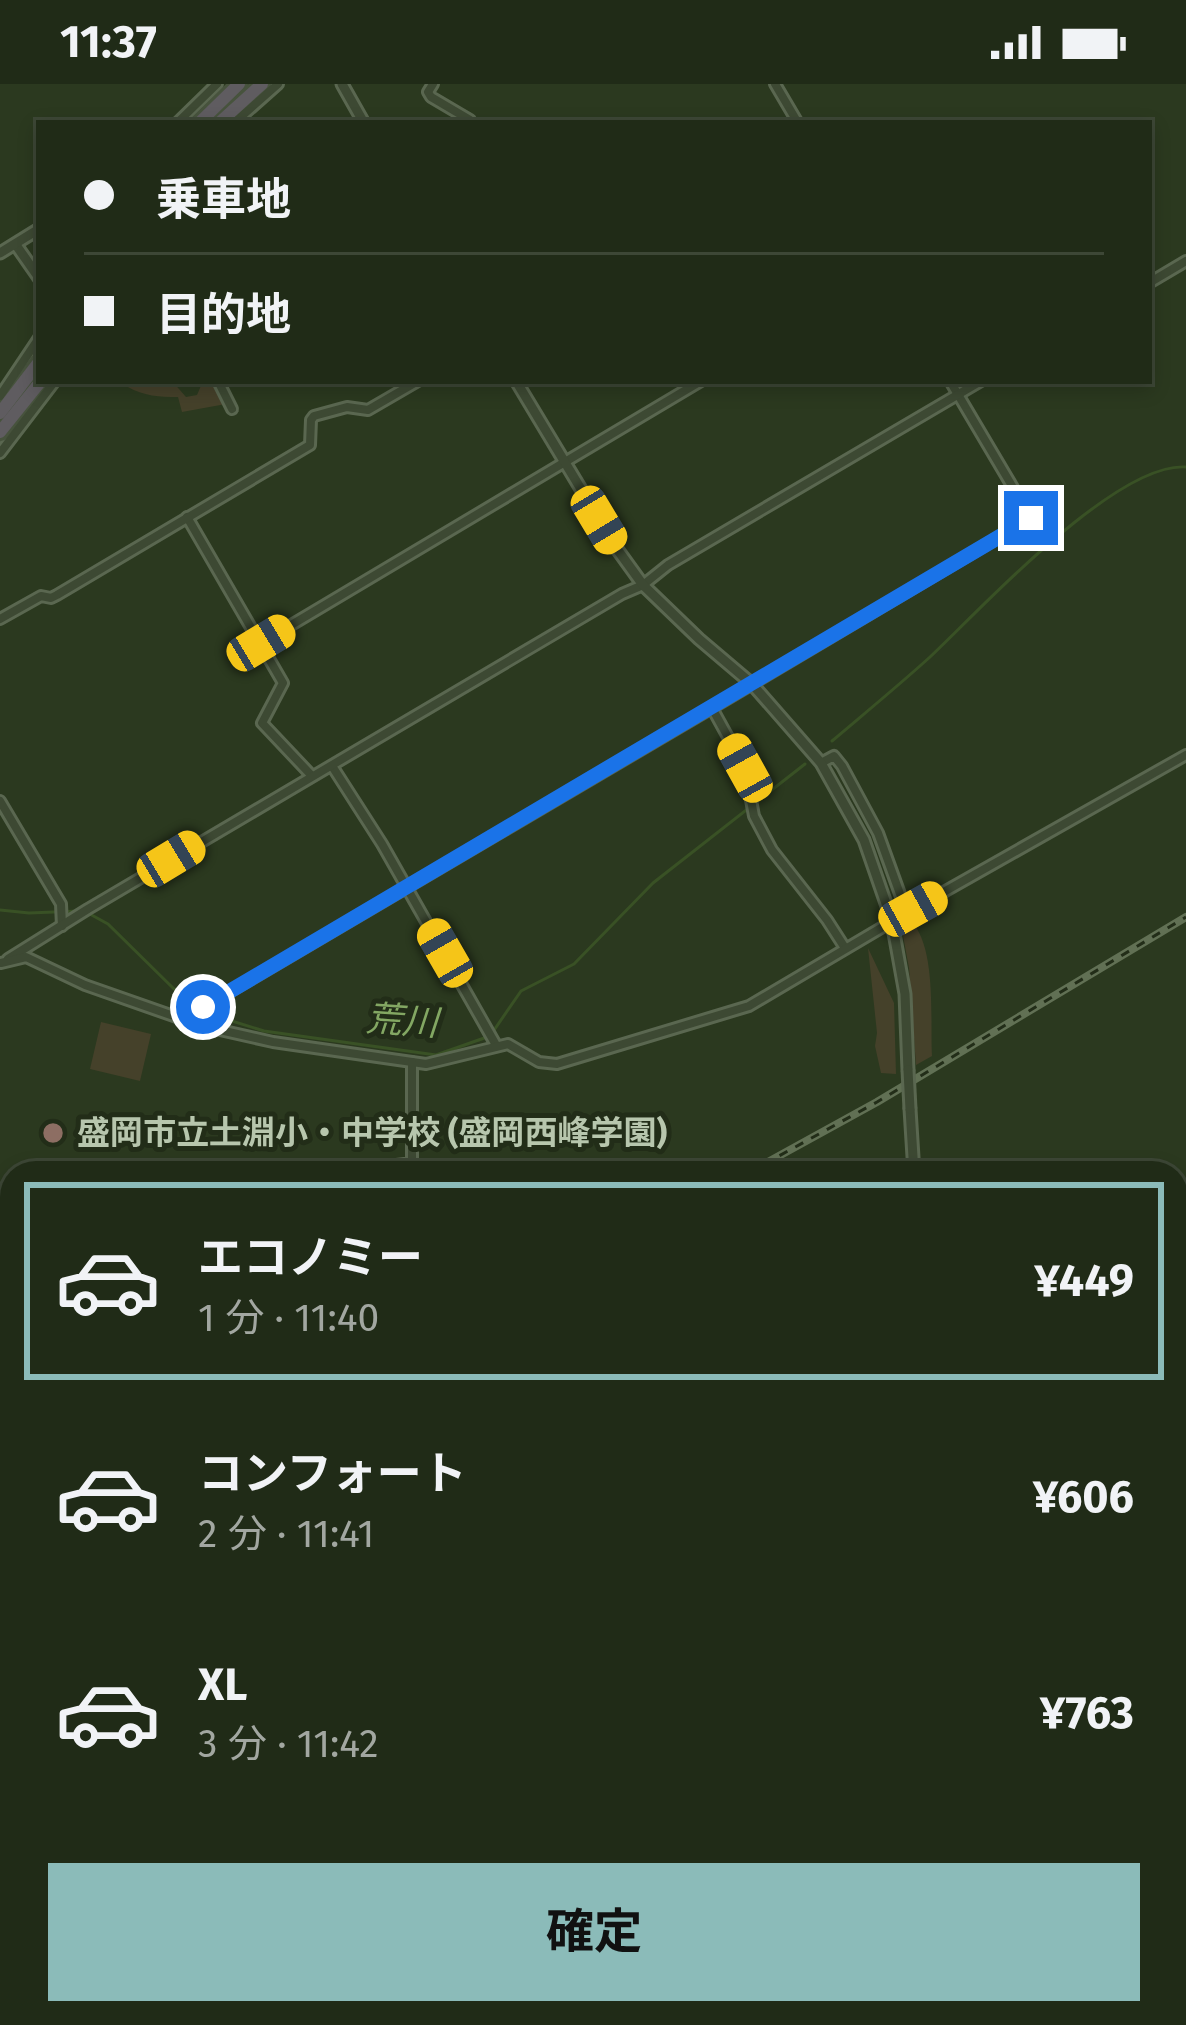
<!DOCTYPE html>
<html lang="ja">
<head>
<meta charset="utf-8">
<style>
  :root { --surface:#202b17; --page:#2d3724; --text:#f1f3f6; --muted:#a2a7a1; --line:#3d4736; --accent:#8bbbb9 }
  body { margin:0; font-family:"Fira Sans","Noto Sans JP",sans-serif; background:var(--page); color:var(--text); height:100vh; display:flex; flex-direction:column; font-size:45px; white-space:nowrap }
  * { box-sizing:border-box; margin:0 }
  p { font-size:39px; color:var(--muted) }
  .icon { flex:none; width:66px; height:66px; fill:none; stroke:currentColor; stroke-width:2; stroke-linecap:round; stroke-linejoin:round }
  .map { position:relative; flex:1; overflow:hidden }
  .side { position:absolute; left:0px; top:1077px; width:1188px; height:864px; display:flex; flex-direction:column; background:var(--surface); border-radius:36px 36px 0 0; box-shadow:0 6px 18px #0003,0 0 0 3px var(--line) }
  .side>* { flex:none }
  .hud { position:absolute; left:36px; top:36px; width:1116px; height:264px; border-radius:0px; box-shadow:0 6px 18px #0003,0 0 0 3px var(--line); display:grid; align-content:center; height:264px; padding:0 48px; background:var(--surface) }
  .end { position:absolute; width:54px; height:54px; margin:-27px; border:15px solid #1a73e8; background:#fff; box-shadow:0 0 0 6px #fff }
  .from { border-radius:50% }
  .car { position:absolute; width:36px; height:72px; margin:-36px -18px; border-radius:15px; box-shadow:0 0 9px 3px #0007; background:linear-gradient(#f5c518 24%,#345 0 40%,#f5c518 0 76%,#345 0 86%,#f5c518 0) }
  .hud b { display:flex; align-items:center; gap:42px; height:114px; font-size:45px }
  .hud b+b { border-top:3px solid var(--line) }
  .hud i { width:30px; height:30px; background:var(--text) }
  ul { padding:21px 0 0; list-style:none }
  li { display:flex; align-items:center; gap:36px; height:198px; margin:0 24px 18px; padding:0 24px; border:6px solid transparent; border-radius:0px }
  li div { flex:1 }
  li b { display:block; font-size:45px }
  li em { font-style:normal; font-weight:700 }
  li.active { border-color:var(--accent) }
  li>.icon { width:108px; height:108px; stroke-width:1.5 }
  .button { display:flex; gap:24px; margin-top:auto; padding:24px 48px }
  .button a { flex:1; height:138px; border-radius:0px; background:var(--accent); color:#111; font-size:48px; font-weight:700; line-height:138px; text-align:center }
  .status { display:flex; justify-content:space-between; align-items:center; height:84px; padding:0 60px; background:var(--surface); direction:ltr }
  .status svg { height:33px; fill:currentColor }
  .map>svg:first-child { display:block }
  .green { fill:#45412a }
  .lines { fill:none; stroke-linecap:round; stroke-linejoin:round }
  .stream { stroke:#395125; stroke-width:3 }
  .minor-casing { stroke:#5a6750; stroke-width:14 }
  .tertiary-casing { stroke:#5a6750; stroke-width:15 }
  .trunk-casing { stroke:#47533d; stroke-width:18 }
  .motorway-casing { stroke:#47533d; stroke-width:18 }
  .minor { stroke:#3d4933; stroke-width:8 }
  .tertiary { stroke:#3d4933; stroke-width:9 }
  .trunk { stroke:#5f5c60; stroke-width:12 }
  .motorway { stroke:#624f6f; stroke-width:12 }
  .rail-casing { stroke:#617054; stroke-width:8 }
  .rail { stroke:#222d18; stroke-width:3; stroke-dasharray:9; stroke-linecap:butt }
  .tertiary-bridge-casing { stroke:#5a6750; stroke-width:15; stroke-linecap:butt }
  .tertiary-bridge { stroke:#3d4933; stroke-width:9 }
  .route { stroke:#1a73e8; stroke-width:15 }
  .education-dot { fill:#8d6e63; stroke:#222d18; stroke-width:4.5 }
  .labels { text-anchor:middle; dominant-baseline:central; stroke-width:10; stroke-linejoin:round; paint-order:stroke }
  .poi-label { font-size:33px; font-weight:bold; fill:#b7c6ad; stroke:#222d18; text-anchor:start }
  .water-label { font-size:36px; font-style:italic; fill:#83a763; stroke:#222d18 }
</style>
</head>
<body>
<div class="status"><b>11:37</b><svg viewBox="0 0 49 12"><path d="M0 12V9h3v3zM5 12V6h3v6zM10 12V3h3v9zM15 12V0h3v12zM26 1h20v11H26zM47 4h2v5h-2z"/></svg></div>
<div class="map">
<svg width="1186" height="1941" viewBox="0 0 1186 1941">
  <rect width="100%" height="100%" fill="#2b391f"/>
  <g class="green">
    <path d="M130,297H172L186,313L197,311L203,297H214L226,320L182,328L178,313C160,313 143,312 128,303Z"/>
    <path d="M910,836C937,862 930,934 932,972L916,981L909,884L902,846Z"/>
    <path d="M868,864L894,919L896,990L881,989L875,962L877,949Z"/>
    <path d="M101,938L151,950L140,997L90,985Z"/>
  </g>
  <g class="lines">
    <g class="stream">
      <path d="M832,657C865,629 898,602 930,573C982,524 1116,378 1186,383"/>
      <path d="M0,826L29,829L79,827"/>
      <path d="M88,829L108,840L173,904L198,923L216,932L264,947L436,971L490,952L521,907L574,880L653,799L805,680"/>
      <path d="M0,1124L12,1130"/>
      <path d="M1176,1485L1186,1484"/>
    </g>
    <defs>
      <g id="minor">
        <path d="M433,0L428,8L431,13L470,36"/>
        <path d="M775,0L798,39"/>
        <path d="M177,39L217,0"/>
        <path d="M234,39L278,0"/>
        <path d="M1149,199L1186,177"/>
        <path d="M218,297L232,325"/>
        <path d="M0,312L39,254"/>
        <path d="M0,369L55,297"/>
        <path d="M187,433L283,599L262,639L312,692"/>
        <path d="M0,535L41,512L51,514L57,511L310,361L311,336L314,332L347,323L368,326L418,297"/>
        <path d="M261,559L701,297"/>
        <path d="M821,679L834,672L842,682L878,749L904,821L912,824"/>
        <path d="M332,682L382,760L496,961"/>
        <path d="M0,717L61,820L62,842"/>
        <path d="M845,864L827,836L772,766L754,732L745,684L712,624L1031,434L950,297"/>
        <path d="M8,875L88,825L622,510L643,501L668,481L981,297"/>
        <path d="M1,879L26,873L85,901L202,942L273,958L426,980L508,960L539,978L557,980L749,922L903,831L1186,671"/>
        <path d="M181,933L199,926L712,624"/>
        <path d="M333,1089L412,1079V978"/>
        <path d="M1176,1123L1186,1122"/>
        <path d="M0,1133L12,1139"/>
        <path d="M1176,1267L1186,1266"/>
        <path d="M1176,1556L1186,1555"/>
        <path d="M0,1832L12,1855"/>
        <path d="M1176,1848L1186,1847"/>
        <path d="M51,1929L57,1941"/>
        <path d="M455,1941L550,1929"/>
      </g>
      <g id="tertiary">
        <path d="M342,0L364,39"/>
        <path d="M16,161L39,194"/>
        <path d="M0,169L39,145"/>
        <path d="M516,297L617,465L643,501L699,555L752,600L821,679L864,756L890,831"/>
        <path d="M894,849L905,910L908,986"/>
        <path d="M910,1025L914,1089"/>
        <path d="M1007,1929L1009,1941"/>
      </g>
      <g id="trunk">
        <path d="M199,39L239,0"/>
        <path d="M219,39L262,0"/>
        <path d="M0,329L39,278"/>
        <path d="M0,348L41,297"/>
      </g>
      <g id="motorway">
        <path d="M0,1740L12,1763"/>
        <path d="M0,1770L12,1793"/>
        <path d="M81,1929L87,1941"/>
        <path d="M97,1929L102,1941"/>
      </g>
    </defs>
    <use href="#minor" class="minor-casing"/>
    <use href="#tertiary" class="tertiary-casing"/>
    <use href="#trunk" class="trunk-casing"/>
    <use href="#motorway" class="motorway-casing"/>
    <use href="#minor" class="minor"/>
    <use href="#tertiary" class="tertiary"/>
    <use href="#trunk" class="trunk"/>
    <use href="#motorway" class="motorway"/>
    <defs>
      <g id="rail">
        <path d="M748,1089L877,1018L1186,833"/>
        <path d="M0,1224L12,1222"/>
      </g>
    </defs>
    <use href="#rail" class="rail-casing"/>
    <use href="#rail" class="rail"/>
    <defs>
      <g id="tertiary-bridge">
        <path d="M890,831L894,849"/>
        <path d="M908,986L910,1025"/>
      </g>
    </defs>
    <use href="#tertiary-bridge" class="tertiary-bridge-casing"/>
    <use href="#tertiary-bridge" class="tertiary-bridge"/>
  </g>
  <g class="lines">
    <path class="route" d="M203,923L1031,434"/>
  </g>
  <circle class="education-dot" cx="53" cy="1049" r="12"/>
  <g class="labels">
    <g class="poi-label">
      <text x="77" y="1049">盛岡市立土淵小・中学校 (盛岡西峰学園)</text>
    </g>
    <g class="water-label">
      <text transform="translate(402 937) rotate(4)">荒川</text>
    </g>
  </g>
</svg>
<i class="end from" style="left:203px;top:923px"></i>
<i class="end" style="left:1031px;top:434px"></i>
<i class="car" style="left:599px;top:436px;rotate:149deg"></i>
<i class="car" style="left:261px;top:559px;rotate:59deg"></i>
<i class="car" style="left:745px;top:684px;rotate:331deg"></i>
<i class="car" style="left:171px;top:775px;rotate:59deg"></i>
<i class="car" style="left:913px;top:825px;rotate:61deg"></i>
<i class="car" style="left:445px;top:869px;rotate:330deg"></i>
<div class="hud">
<b><i class="from"></i>乗車地</b>
<b><i></i>目的地</b>
</div>
<section class="side">
<ul>
<li class="active"><svg class="icon" aria-label="car" viewBox="0 0 24 24"><path d="M5 17H2v-5l4-1 3-4h7l3 4 3 1v5h-3M9 17h6M6 11h13"/><circle cx="7" cy="17" r="2"/><circle cx="17" cy="17" r="2"/></svg><div><b>エコノミー</b><p>1 分 · 11:40</p></div><em>¥449</em></li>
<li><svg class="icon" aria-label="car" viewBox="0 0 24 24"><path d="M5 17H2v-5l4-1 3-4h7l3 4 3 1v5h-3M9 17h6M6 11h13"/><circle cx="7" cy="17" r="2"/><circle cx="17" cy="17" r="2"/></svg><div><b>コンフォート</b><p>2 分 · 11:41</p></div><em>¥606</em></li>
<li><svg class="icon" aria-label="car" viewBox="0 0 24 24"><path d="M5 17H2v-5l4-1 3-4h7l3 4 3 1v5h-3M9 17h6M6 11h13"/><circle cx="7" cy="17" r="2"/><circle cx="17" cy="17" r="2"/></svg><div><b>XL</b><p>3 分 · 11:42</p></div><em>¥763</em></li>
</ul>
<div class="button"><a>確定</a></div>
</section>
</div>
</body>
</html>
